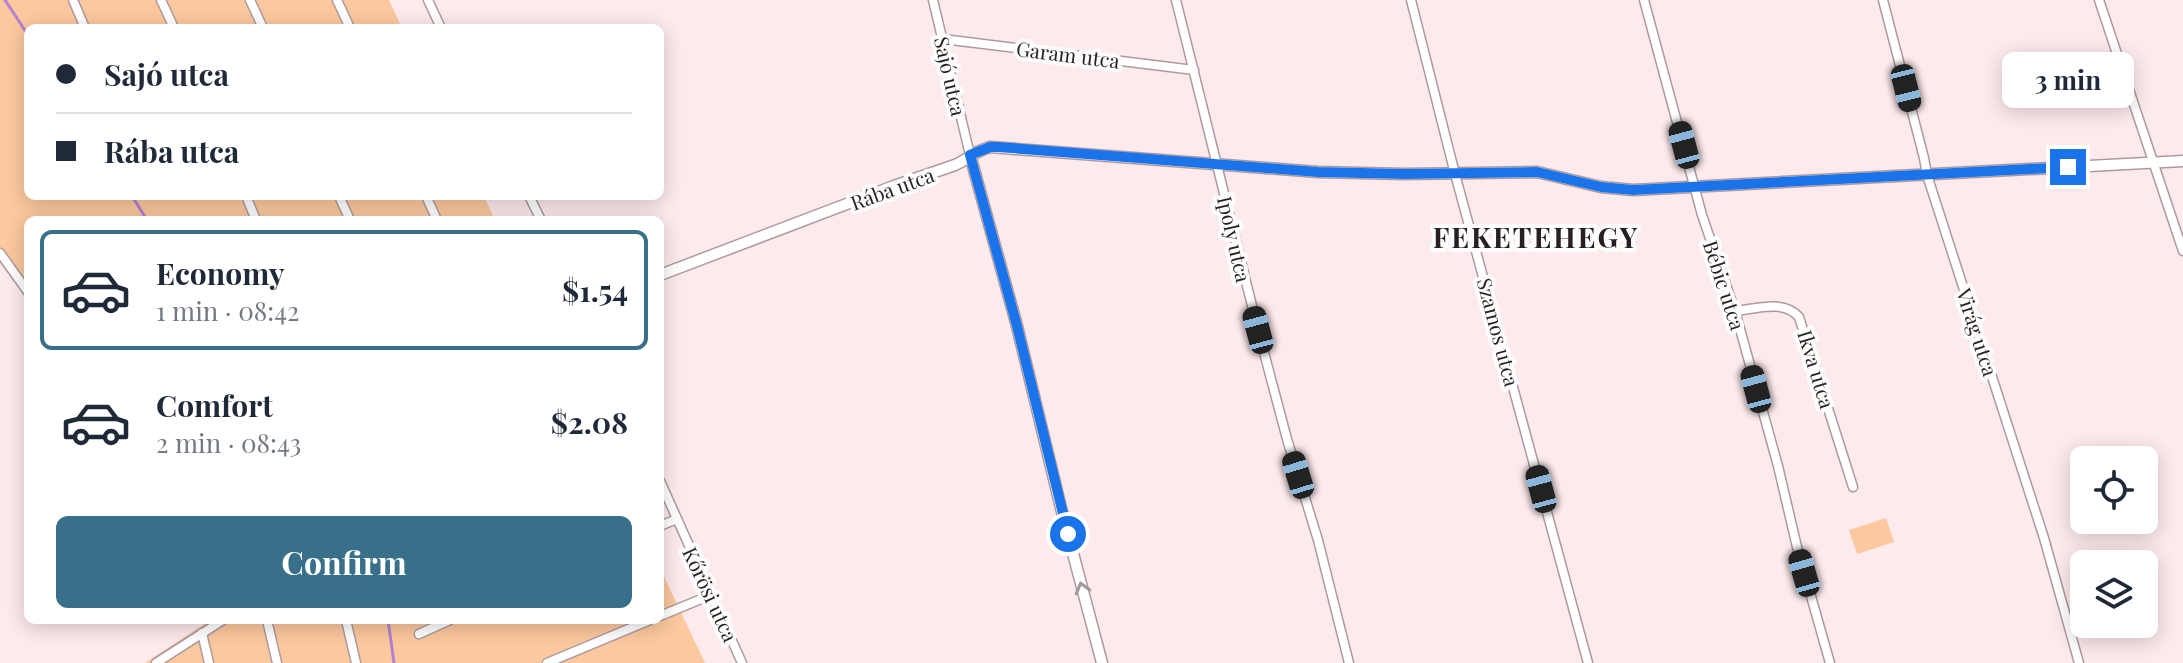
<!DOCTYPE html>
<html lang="en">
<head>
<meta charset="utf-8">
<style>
  :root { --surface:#fff; --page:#f2f2f3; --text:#1f2937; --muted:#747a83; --line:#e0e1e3; --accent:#38708a }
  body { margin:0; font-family:"Playfair Display",serif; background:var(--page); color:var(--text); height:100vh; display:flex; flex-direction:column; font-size:30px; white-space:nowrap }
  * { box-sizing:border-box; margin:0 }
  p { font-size:26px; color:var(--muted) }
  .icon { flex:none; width:44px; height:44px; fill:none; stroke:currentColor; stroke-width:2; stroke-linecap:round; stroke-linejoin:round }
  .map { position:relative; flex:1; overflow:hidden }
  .drawer { position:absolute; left:24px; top:216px; width:640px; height:408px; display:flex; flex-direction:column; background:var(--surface); border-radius:12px; box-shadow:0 4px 20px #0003 }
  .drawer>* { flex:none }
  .hud { position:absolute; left:24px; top:24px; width:640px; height:176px; border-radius:12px; box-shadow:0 4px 20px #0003; display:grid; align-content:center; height:176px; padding:0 32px; background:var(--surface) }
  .tools { position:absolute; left:2070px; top:446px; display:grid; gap:16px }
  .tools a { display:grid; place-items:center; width:88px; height:88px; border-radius:12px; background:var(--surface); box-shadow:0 4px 20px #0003; font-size:40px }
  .end { position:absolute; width:36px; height:36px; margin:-18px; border:10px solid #1a73e8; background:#fff; box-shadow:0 0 0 4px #fff }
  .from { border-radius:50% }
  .bubble { position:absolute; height:56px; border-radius:12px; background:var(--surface); box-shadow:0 4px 20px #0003; font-size:26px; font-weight:700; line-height:56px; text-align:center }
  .car { position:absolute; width:24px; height:48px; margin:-24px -12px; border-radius:10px; box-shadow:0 0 6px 2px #0007; background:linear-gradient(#222 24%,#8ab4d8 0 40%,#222 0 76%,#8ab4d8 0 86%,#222 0) }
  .hud b { display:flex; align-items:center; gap:28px; height:76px; font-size:30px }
  .hud b+b { border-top:2px solid var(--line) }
  .hud i { width:20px; height:20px; background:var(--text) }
  ul { padding:14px 0 0; list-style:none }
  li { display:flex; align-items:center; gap:24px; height:120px; margin:0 16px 12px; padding:0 16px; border:4px solid transparent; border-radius:12px }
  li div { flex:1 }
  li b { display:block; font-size:30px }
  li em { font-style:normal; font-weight:700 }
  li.selected { border-color:var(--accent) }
  li>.icon { width:72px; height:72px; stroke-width:1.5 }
  .cta { display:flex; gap:16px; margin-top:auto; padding:16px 32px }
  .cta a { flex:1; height:92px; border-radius:12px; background:var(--accent); color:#fff; font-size:32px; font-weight:700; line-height:92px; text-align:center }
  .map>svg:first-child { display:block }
  .green { fill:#fcc89e }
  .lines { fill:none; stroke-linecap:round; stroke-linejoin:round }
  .stream { stroke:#b482d3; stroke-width:3 }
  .minor-casing { stroke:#af999d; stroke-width:11 }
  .tertiary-casing { stroke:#af999d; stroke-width:13 }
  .minor { stroke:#fff; stroke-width:8 }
  .tertiary { stroke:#fff; stroke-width:10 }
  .oneway { stroke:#9e9a9b }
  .route { stroke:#1a73e8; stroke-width:10 }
  .labels { text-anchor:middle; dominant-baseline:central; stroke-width:8; stroke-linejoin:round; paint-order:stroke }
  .street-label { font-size:20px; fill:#271f20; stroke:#fcfcfc }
  .district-label { font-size:28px; font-weight:bold; letter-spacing:2px; fill:#271f20; stroke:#fcfcfc }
</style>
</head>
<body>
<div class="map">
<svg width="2183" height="663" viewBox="0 0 2183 663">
  <rect width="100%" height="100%" fill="#fdeaed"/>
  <g class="green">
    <path d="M0,0H389L402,28H28V196H484L495,220H28V286L0,252Z"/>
    <path d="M1886,518L1894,542L1857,554L1849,530Z"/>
    <path d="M660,568L705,663H145L210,620H660Z"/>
  </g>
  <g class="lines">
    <g class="stream">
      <path d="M5,0L28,35"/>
      <path d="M132,196L147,220"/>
      <path d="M388,620L394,663"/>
    </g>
    <defs>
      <g id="minor">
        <path d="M73,0L85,28"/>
        <path d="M161,0L174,28"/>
        <path d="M250,0L263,28"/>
        <path d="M337,0L350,28"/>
        <path d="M428,0L441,28"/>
        <path d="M933,0L970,155"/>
        <path d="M1176,0L1258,330L1287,439L1318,540L1349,663"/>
        <path d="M1411,0L1455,174L1588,663"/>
        <path d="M1644,0L1702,215L1735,311L1778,466L1797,547L1830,663"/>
        <path d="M1883,0L1924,158L1927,175L2044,538L2079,663"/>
        <path d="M2099,0L2183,251"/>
        <path d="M943,39L1194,70"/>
        <path d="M246,196L256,220"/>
        <path d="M339,196L350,220"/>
        <path d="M426,196L437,220"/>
        <path d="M529,196L541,220"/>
        <path d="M0,253L28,292"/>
        <path d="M1735,311C1756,309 1783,299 1799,317L1853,487"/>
        <path d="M660,481L742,663"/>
        <path d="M660,526L677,519"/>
        <path d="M660,616L711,595"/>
        <path d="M267,620L277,663"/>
        <path d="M346,620L356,663"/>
        <path d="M202,633L209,663"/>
        <path d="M419,634L450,620"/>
        <path d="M156,663L223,620"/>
        <path d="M547,663L650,620"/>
      </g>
      <g id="tertiary">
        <path d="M970,155L1017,326L1061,508L1102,663"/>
        <path d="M660,275L894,186L955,165C969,159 973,152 990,147L1318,172L1404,174L1537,172L1601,187L1633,190L2183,161"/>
      </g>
    </defs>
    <use href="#minor" class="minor-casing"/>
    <use href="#tertiary" class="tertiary-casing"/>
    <use href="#minor" class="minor"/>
    <use href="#tertiary" class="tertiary"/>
  </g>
  <defs><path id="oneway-chevron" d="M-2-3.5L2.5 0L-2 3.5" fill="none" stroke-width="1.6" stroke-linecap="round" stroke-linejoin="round" transform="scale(2)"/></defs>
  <use class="oneway" href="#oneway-chevron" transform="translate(1082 588) rotate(-105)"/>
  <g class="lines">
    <path class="route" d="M1068,534L1017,326L970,155L990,147H998L1318,172L1404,174L1537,172L1601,187L1633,190L2068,167"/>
  </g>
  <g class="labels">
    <g class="street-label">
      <text transform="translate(1068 54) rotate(7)">Garam utca</text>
      <text transform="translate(951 76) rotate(77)">Sajó utca</text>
      <text transform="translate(892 188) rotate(-20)">Rába utca</text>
      <text transform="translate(1235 239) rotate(77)">Ipoly utca</text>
      <text transform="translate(1725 285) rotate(72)">Bébic utca</text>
      <text transform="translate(1499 332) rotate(75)">Szamos utca</text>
      <text transform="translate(1978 332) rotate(72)">Virág utca</text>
      <text transform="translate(1817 369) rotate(73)">Ikva utca</text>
      <text transform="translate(711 594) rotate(65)">Kőrösi utca</text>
    </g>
    <g class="district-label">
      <text x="1536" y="236">FEKETEHEGY</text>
    </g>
  </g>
</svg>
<div class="tools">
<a><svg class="icon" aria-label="locate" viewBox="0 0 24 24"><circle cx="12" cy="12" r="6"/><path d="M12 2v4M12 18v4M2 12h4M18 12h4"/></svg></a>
<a><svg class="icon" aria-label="layers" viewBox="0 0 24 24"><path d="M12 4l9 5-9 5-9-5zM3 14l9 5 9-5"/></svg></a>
</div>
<i class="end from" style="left:1068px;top:534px"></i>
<i class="end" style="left:2068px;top:167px"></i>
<div class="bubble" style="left:2002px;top:52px;width:132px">3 min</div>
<i class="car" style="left:1906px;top:88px;rotate:166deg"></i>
<i class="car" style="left:1684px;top:145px;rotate:345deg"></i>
<i class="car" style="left:1258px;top:330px;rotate:345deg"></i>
<i class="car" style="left:1756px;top:389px;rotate:345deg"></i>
<i class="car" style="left:1298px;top:475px;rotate:343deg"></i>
<i class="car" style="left:1541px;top:489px;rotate:345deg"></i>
<i class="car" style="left:1804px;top:573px;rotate:344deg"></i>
<div class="hud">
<b><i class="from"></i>Sajó utca</b>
<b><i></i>Rába utca</b>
</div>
<section class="drawer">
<ul>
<li class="selected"><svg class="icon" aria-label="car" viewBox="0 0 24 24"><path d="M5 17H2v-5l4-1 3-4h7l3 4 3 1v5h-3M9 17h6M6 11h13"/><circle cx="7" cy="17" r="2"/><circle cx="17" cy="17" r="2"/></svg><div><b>Economy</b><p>1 min · 08:42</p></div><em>$1.54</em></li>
<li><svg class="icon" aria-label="car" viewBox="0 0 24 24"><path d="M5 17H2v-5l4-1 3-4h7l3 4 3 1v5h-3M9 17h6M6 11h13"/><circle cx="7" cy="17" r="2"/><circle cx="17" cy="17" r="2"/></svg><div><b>Comfort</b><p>2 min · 08:43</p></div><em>$2.08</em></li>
</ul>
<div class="cta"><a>Confirm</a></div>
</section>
</div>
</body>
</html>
